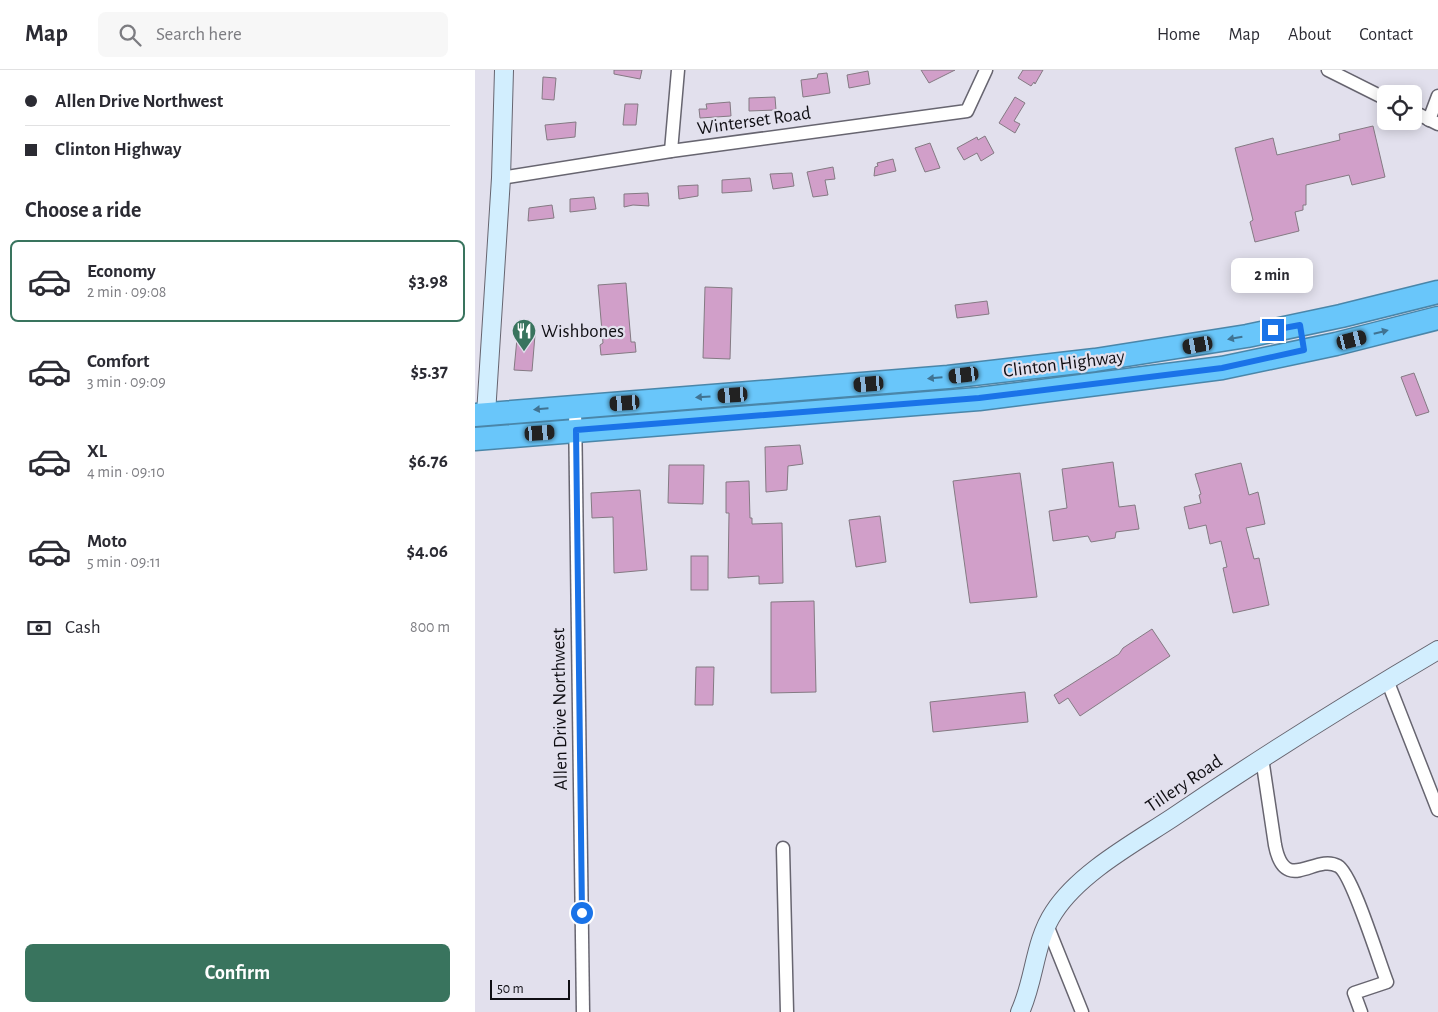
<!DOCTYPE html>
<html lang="en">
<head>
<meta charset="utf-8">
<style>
  :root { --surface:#fff; --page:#f7f7f7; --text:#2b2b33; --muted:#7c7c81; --line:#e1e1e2; --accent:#39745e }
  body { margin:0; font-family:"Alegreya Sans",sans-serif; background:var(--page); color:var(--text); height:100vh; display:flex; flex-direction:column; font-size:19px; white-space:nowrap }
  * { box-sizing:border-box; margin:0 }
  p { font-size:16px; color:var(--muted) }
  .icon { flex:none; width:28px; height:28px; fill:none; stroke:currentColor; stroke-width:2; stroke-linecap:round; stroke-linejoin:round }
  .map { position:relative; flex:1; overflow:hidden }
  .sheet { display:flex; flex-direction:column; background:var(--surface); width:475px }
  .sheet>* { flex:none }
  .guide { display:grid; align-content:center; height:110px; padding:0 25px; background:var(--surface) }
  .buttons { position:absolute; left:902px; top:15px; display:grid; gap:10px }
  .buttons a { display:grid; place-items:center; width:45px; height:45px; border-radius:8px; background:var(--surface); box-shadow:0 2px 12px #0003; font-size:25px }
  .scale { position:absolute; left:15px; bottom:12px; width:80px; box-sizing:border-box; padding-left:5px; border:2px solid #0f0e13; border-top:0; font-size:14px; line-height:18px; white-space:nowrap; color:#0f0e13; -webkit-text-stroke:4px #e2e0ed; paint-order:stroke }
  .end { position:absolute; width:22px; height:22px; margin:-11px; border:6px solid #1a73e8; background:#fff; box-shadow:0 0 0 2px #fff }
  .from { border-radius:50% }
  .bubble { position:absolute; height:35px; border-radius:8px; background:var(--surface); box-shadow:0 2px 12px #0003; font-size:16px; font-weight:600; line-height:35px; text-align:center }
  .car { position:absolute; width:15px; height:30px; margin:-15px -8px; border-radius:6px; box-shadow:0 0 4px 1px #0007; background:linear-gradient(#222 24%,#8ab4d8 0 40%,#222 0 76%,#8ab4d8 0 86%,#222 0) }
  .guide b { display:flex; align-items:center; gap:18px; height:48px; font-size:19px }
  .guide b+b { border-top:1px solid var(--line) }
  .guide i { width:12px; height:12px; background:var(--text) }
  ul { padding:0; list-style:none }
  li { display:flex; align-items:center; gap:15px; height:82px; margin:0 10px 8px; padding:0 15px; border:2px solid transparent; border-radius:8px }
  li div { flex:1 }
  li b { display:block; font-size:19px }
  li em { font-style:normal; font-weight:600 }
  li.on { border-color:var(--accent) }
  li>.icon { width:45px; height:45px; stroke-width:1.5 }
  h2 { padding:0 25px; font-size:22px; line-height:60px }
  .pay { display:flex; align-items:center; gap:12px; height:55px; padding:0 25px; font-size:19px }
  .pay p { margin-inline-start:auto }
  .primary-button { display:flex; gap:10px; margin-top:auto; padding:10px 25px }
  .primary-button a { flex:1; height:58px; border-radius:8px; background:var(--accent); color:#fff; font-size:20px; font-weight:600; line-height:58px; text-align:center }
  header { display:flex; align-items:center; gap:30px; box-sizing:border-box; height:70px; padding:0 25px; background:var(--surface); border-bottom:1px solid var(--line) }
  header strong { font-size:24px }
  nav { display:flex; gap:28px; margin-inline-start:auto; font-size:18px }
  .search { width:350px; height:45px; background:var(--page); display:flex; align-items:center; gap:12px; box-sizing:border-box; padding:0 18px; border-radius:8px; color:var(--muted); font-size:19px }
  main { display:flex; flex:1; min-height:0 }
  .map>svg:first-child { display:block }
  .building { fill:#d19fc9; stroke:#847a83 }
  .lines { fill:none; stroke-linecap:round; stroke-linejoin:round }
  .street-casing { stroke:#676570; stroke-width:15 }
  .secondary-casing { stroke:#676570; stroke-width:20 }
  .highway-casing { stroke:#4a86a9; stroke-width:25 }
  .street { stroke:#fff; stroke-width:12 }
  .secondary { stroke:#d2eefe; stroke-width:18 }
  .highway { stroke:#69c6fa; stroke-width:22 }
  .oneway { fill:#407392 }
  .route { stroke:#1a73e8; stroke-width:6 }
  .labels { text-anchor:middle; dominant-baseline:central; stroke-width:4.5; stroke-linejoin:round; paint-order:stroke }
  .street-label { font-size:19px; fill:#0f0e13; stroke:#e2e0ed }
  .poi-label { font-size:19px; fill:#0f0e13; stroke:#e2e0ed; text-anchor:start }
</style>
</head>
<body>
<header>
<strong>Map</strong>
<div class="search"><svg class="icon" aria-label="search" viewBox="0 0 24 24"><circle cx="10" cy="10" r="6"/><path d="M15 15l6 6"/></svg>Search here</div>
<nav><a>Home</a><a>Map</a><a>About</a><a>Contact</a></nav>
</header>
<main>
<section class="sheet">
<div class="guide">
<b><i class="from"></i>Allen Drive Northwest</b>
<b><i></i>Clinton Highway</b>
</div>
<h2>Choose a ride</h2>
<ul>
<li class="on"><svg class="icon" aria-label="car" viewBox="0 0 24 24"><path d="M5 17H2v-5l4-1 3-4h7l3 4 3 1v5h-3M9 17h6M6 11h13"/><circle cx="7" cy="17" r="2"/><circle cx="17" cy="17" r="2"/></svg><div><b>Economy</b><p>2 min · 09:08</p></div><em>$3.98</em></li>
<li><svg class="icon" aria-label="car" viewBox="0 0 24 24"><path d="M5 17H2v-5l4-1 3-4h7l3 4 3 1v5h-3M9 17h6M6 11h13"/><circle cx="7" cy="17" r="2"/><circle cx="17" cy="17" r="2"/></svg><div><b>Comfort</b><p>3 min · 09:09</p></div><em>$5.37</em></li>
<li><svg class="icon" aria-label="car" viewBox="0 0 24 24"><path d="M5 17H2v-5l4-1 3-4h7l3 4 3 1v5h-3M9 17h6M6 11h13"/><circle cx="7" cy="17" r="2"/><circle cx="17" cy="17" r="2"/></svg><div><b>XL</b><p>4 min · 09:10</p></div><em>$6.76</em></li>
<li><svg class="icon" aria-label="car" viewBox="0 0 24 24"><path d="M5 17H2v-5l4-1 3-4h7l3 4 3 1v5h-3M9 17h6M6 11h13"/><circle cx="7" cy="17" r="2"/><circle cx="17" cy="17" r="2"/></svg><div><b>Moto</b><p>5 min · 09:11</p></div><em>$4.06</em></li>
</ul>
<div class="pay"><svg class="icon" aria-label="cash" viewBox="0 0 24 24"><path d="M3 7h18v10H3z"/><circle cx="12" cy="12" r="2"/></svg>Cash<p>800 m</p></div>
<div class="primary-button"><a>Confirm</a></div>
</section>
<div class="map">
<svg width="963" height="942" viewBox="0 0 963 942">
  <rect width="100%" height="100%" fill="#e2e0ed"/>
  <g class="building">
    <path d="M139,0H167L165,9L139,4Z"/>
    <path d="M446,0H480L454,13Z"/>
    <path d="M548,0H568L560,14L559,12L556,16L543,8Z"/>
    <path d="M393,1L395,14L374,18L372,5Z"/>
    <path d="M352,3L355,23L328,27L326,10L342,8L343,4Z"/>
    <path d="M68,7L81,8L79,30L67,29Z"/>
    <path d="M300,27L301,40L274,41V28Z"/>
    <path d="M540,27L550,33L539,51L545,54L540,63L524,53Z"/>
    <path d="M255,32L256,46L225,48L224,39H232L231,34Z"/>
    <path d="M150,34H163L161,55H148Z"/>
    <path d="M101,52L100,67L72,70L70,55Z"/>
    <path d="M898,56L910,107L877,115L874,105L831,115V135H828V140L820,142L824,161L780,172L775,152L778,150L760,78L798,68L802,85L865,70L864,64Z"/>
    <path d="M510,66L519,83L506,91L502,83L489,90L482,78L502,67L503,70Z"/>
    <path d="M455,73L465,98L450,102L440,78Z"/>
    <path d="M418,89L421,101L399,106L400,97L403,96L402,93Z"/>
    <path d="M358,97L360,109L350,110L353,125L338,127L332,102Z"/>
    <path d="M317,103L319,116L298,119L295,104Z"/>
    <path d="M275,108L277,121L247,123V110Z"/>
    <path d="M223,115V126L204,129L203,116Z"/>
    <path d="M173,123L174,136L158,135L149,137V124Z"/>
    <path d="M119,127L121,139L95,142V129Z"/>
    <path d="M77,135L79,148L53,151L54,138Z"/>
    <path d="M151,213L156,272H160L161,282L126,285L125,275L128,273L123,215Z"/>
    <path d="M230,217L257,218L255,289L228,288Z"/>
    <path d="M512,231L514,244L482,248L480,235Z"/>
    <path d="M43,258H57L60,265L57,301L39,300Z"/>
    <path d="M939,303L954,342L941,346L926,307Z"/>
    <path d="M325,375L328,394L313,396L312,420L291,422L290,377Z"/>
    <path d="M638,392L644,437L660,435L664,459L641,462L640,468L616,472L613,466L578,471L574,441L592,438L587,399Z"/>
    <path d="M766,393L774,425L783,422L790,454L771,458L779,489L784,488L794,535L758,543L748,498L752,497L746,471L735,474L731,455L714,459L709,437L726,433L724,425L726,424L720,404Z"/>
    <path d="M194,395H229L228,434L193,433Z"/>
    <path d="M545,403L562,527L495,533L478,411Z"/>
    <path d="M274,411L275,448H277V454L307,453L308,513L284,514V506L253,508L254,443H251V412Z"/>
    <path d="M165,420L172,500L139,503L138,447L117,448L116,423Z"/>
    <path d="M405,446L411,492L381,497L374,450Z"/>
    <rect x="216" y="486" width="17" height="34"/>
    <path d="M339,531L341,622L296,623V532Z"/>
    <path d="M677,559L695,586L605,646L593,628L584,634L579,625L644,584L648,578Z"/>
    <path d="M221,597H239L238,635H220Z"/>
    <path d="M550,622L553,652L458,662L455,632Z"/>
  </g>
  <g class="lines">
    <defs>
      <g id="street">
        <path d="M853,0L911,29"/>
        <path d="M939,42L963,54"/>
        <path d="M954,50L963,26"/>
        <path d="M196,81L203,0"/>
        <path d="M26,108L196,81L492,41L511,0"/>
        <path d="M100,336L108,942"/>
        <path d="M912,610L963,740"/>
        <path d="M787,688L800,775C810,826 840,783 863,796C877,803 904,892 912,912L879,923L886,942"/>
        <path d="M308,778L312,942"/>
        <path d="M572,855L607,942"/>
      </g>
      <g id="secondary">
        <path d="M11,344L26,108L29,0"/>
        <path d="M545,942C560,910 559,872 579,842C604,803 659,773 697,748C784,689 873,633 963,580"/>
      </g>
      <g id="highway">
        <path d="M0,345L473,307L620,290L772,266L866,246L963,222"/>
        <path d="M0,369L504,329L669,308L747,298L861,274L963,248"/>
      </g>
    </defs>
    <use href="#street" class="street-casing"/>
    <use href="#secondary" class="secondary-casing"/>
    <use href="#highway" class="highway-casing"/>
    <use href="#street" class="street"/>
    <use href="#secondary" class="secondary"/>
    <use href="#highway" class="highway"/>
  </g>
  <defs><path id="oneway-solid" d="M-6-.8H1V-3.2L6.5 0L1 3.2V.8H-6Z" transform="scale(1.25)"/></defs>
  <g class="oneway">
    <use href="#oneway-solid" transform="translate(906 262) rotate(-14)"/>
    <use href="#oneway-solid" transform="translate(760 268) rotate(170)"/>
    <use href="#oneway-solid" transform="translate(460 308) rotate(175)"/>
    <use href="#oneway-solid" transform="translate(228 327) rotate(176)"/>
    <use href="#oneway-solid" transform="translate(66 339) rotate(175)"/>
  </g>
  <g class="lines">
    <path class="route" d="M107,843L101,360L504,328L747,298L829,280L825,255L798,260"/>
  </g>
  <defs>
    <symbol id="restaurant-pin" viewBox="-11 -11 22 30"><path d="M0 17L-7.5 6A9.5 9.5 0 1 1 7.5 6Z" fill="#39745e" stroke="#e2e0ed"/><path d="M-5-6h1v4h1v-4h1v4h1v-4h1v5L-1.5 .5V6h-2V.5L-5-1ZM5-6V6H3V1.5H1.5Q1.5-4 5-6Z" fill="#fff"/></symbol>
  </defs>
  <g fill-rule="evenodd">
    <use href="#restaurant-pin" x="35" y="247" width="28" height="38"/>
  </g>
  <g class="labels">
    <g class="street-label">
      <text transform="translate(279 51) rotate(-8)">Winterset Road</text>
      <text transform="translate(589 294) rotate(-7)">Clinton Highway</text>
      <text transform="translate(85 639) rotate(-91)">Allen Drive Northwest</text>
      <text transform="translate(709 714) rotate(-34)">Tillery Road</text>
    </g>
    <g class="poi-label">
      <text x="66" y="261">Wishbones</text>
    </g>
  </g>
</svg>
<div class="buttons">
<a><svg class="icon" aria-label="locate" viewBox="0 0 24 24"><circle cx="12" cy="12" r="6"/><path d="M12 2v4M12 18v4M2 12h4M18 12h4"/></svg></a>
</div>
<div class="scale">50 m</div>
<i class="end from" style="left:107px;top:843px"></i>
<i class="end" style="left:798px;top:260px"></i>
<div class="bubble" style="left:756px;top:188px;width:82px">2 min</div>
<i class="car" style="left:877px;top:270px;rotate:76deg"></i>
<i class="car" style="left:723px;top:275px;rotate:260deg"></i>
<i class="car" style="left:489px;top:305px;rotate:263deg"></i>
<i class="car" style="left:394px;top:314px;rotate:265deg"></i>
<i class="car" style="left:258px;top:325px;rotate:266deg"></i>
<i class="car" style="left:150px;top:333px;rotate:266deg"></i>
<i class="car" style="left:65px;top:363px;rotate:86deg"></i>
</div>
</main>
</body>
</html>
